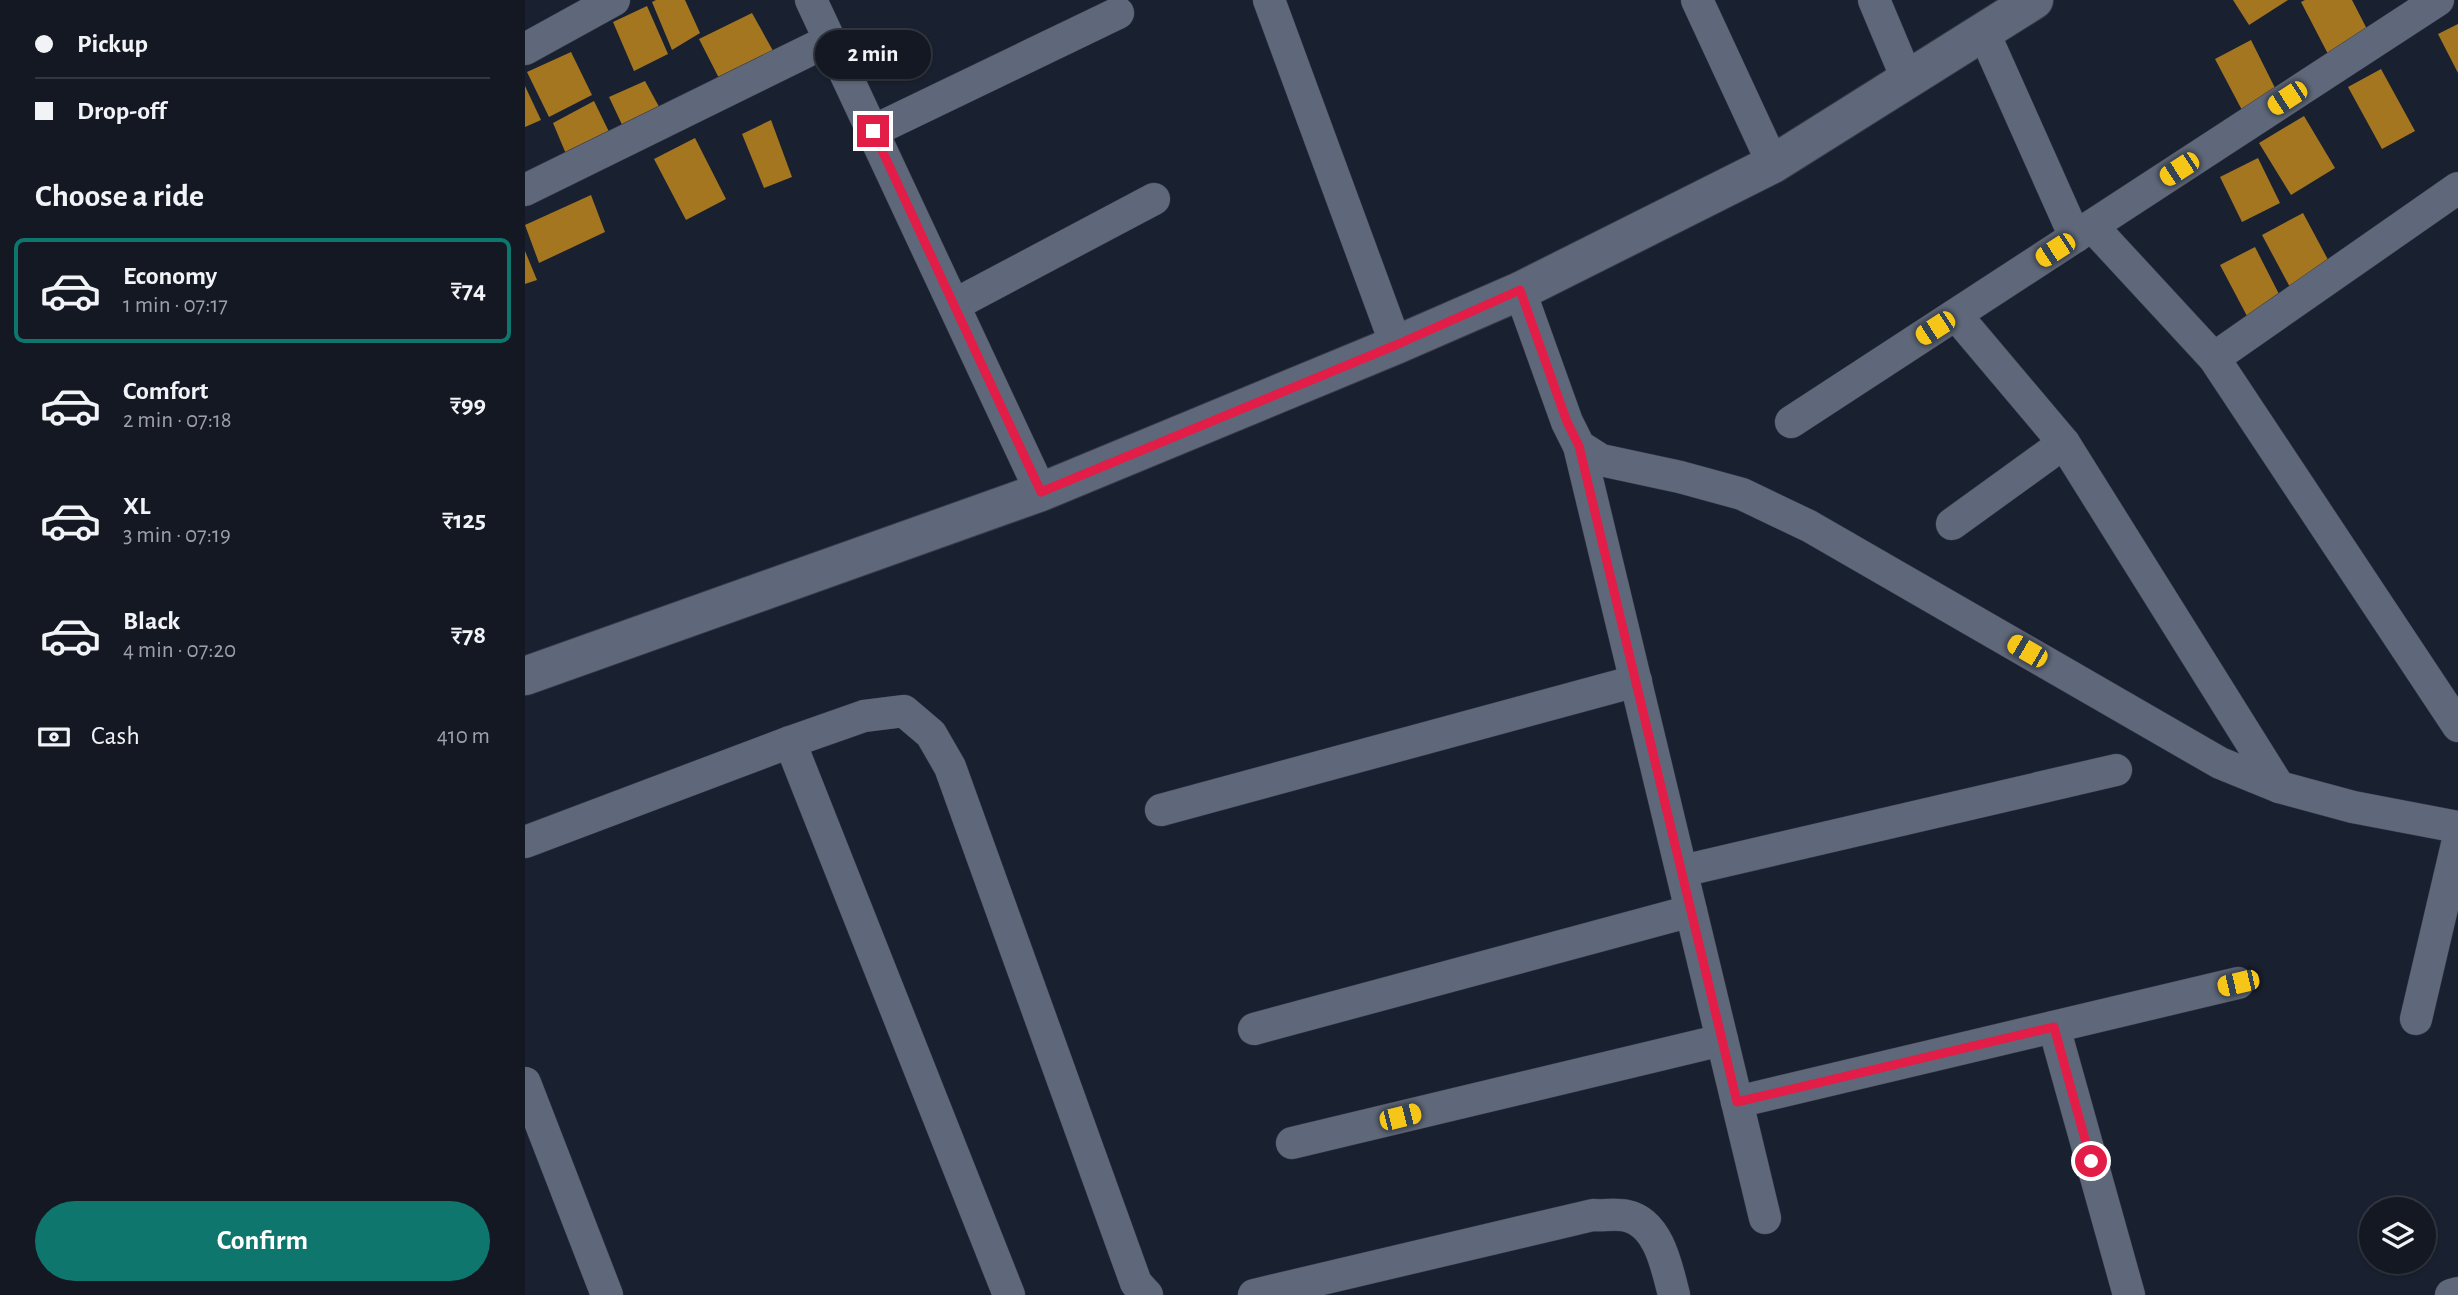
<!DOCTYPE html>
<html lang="en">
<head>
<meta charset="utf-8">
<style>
  :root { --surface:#131823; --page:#1c212b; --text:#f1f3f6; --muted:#9da0a6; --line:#323741; --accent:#0f766e }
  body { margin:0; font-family:"Alegreya Sans",sans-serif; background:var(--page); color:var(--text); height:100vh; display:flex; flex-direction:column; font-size:26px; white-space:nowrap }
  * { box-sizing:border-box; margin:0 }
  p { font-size:23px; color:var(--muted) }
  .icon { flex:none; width:38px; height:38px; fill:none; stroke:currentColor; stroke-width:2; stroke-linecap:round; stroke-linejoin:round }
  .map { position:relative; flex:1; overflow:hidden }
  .sheet { display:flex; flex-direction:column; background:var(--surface); width:525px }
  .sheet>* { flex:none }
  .guide { display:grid; align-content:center; height:154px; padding:0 35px; background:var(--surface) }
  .fabs { position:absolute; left:1834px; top:1197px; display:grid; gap:14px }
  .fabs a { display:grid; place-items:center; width:77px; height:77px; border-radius:50%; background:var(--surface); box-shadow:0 2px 5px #0004,0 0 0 2px var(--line); font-size:35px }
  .end { position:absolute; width:32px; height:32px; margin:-16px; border:9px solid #e11d48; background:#fff; box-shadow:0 0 0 4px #fff }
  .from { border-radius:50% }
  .bubble { position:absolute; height:49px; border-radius:24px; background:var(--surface); box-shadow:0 2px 5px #0004,0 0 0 2px var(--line); font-size:23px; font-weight:600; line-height:49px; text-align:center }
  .car { position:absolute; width:21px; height:42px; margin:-21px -10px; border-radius:9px; box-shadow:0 0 5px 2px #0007; background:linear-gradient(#f5c518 24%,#345 0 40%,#f5c518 0 76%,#345 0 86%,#f5c518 0) }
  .guide b { display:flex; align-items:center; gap:24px; height:66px; font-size:26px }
  .guide b+b { border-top:2px solid var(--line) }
  .guide i { width:18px; height:18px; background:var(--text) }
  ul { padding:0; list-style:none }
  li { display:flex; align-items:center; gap:21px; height:105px; margin:0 14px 10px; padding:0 21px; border:4px solid transparent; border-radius:10px }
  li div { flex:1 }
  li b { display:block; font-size:26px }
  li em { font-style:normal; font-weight:600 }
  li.active { border-color:var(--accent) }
  li>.icon { width:63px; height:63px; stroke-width:1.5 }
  h2 { padding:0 35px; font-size:32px; line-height:84px }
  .pay { display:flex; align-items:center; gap:18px; height:77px; padding:0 35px; font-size:26px }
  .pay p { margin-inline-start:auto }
  .primary-button { display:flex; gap:14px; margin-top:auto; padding:14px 35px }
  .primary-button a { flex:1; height:80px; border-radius:42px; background:var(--accent); color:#fff; font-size:28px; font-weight:600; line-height:80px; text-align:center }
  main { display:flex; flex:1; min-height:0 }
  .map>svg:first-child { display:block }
  .building { fill:#a57620 }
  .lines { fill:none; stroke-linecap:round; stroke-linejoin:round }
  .street-casing { stroke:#383c49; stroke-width:33 }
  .secondary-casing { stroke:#383c49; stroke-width:40 }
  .street { stroke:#5f687a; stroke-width:32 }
  .secondary { stroke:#5f687a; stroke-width:38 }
  .route { stroke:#e11d48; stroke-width:9 }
</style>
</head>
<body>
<main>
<section class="sheet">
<div class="guide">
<b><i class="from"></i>Pickup</b>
<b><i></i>Drop-off</b>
</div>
<h2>Choose a ride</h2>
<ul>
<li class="active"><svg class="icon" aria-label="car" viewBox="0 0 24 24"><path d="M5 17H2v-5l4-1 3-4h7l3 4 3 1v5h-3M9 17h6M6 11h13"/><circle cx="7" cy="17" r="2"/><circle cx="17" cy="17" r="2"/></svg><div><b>Economy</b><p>1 min · 07:17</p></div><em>₹74</em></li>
<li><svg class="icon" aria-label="car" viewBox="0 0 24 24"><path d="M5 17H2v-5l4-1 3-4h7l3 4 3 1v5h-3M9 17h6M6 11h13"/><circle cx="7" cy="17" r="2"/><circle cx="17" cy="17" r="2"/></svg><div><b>Comfort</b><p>2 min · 07:18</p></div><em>₹99</em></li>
<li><svg class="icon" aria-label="car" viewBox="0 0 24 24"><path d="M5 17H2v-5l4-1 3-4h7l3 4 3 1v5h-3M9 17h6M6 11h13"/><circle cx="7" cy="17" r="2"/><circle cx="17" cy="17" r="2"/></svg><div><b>XL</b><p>3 min · 07:19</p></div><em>₹125</em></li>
<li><svg class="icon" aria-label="car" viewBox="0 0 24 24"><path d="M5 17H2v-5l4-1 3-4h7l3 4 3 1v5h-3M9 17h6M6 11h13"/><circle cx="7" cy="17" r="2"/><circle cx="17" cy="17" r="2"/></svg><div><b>Black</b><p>4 min · 07:20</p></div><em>₹78</em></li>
</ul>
<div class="pay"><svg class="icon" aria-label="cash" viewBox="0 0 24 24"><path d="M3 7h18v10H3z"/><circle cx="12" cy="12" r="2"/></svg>Cash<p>410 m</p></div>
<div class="primary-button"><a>Confirm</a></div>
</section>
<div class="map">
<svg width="1933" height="1295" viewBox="0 0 1933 1295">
  <rect width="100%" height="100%" fill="#19202f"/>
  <g class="building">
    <path d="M131,0H160L175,33L147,50L127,2Z"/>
    <path d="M1708,0H1763L1724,25Z"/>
    <path d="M1780,0H1827L1844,33L1803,54L1776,2Z"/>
    <path d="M122,6L143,54L109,71L88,22Z"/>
    <path d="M227,13L252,58L197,84L174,39Z"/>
    <path d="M1933,24V73L1913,34Z"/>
    <path d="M1726,40L1753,94L1718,112L1690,59Z"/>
    <path d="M46,52L67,95L24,117L2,72Z"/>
    <path d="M1856,69L1890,131L1857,149L1823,87Z"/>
    <path d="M120,81L138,114L101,133L84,97Z"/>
    <path d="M0,86L16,120L0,127Z"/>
    <path d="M69,101L87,138L44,161L28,123Z"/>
    <path d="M1779,116L1810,168L1766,195L1734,143Z"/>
    <path d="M246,120L267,177L239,188L217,134Z"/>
    <path d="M170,138L201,199L161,220L129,159Z"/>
    <path d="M1733,158L1755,203L1717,222L1695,177Z"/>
    <path d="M66,195L80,232L14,263L0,225Z"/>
    <path d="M1778,213L1808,269L1767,291L1737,235Z"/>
    <path d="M1730,247L1756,298L1722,316L1695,265Z"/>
    <path d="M0,251L12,280L0,284Z"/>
  </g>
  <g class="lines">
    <defs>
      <g id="street">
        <path d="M286,0L516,492"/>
        <path d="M744,0L871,345"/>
        <path d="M1172,0L1248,164"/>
        <path d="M1349,0L1383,81"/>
        <path d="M1459,33L1550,237"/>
        <path d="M0,49L89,0"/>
        <path d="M348,131L593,13"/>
        <path d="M0,190L305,40"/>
        <path d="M1567,226L1689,358L1933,726"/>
        <path d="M995,291L1042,422L1054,446L1076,460L1155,477L1217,494L1284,526L1695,763L1754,787L1828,807L1933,827"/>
        <path d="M429,305L629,199"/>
        <path d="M1431,315L1539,443L1754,787"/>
        <path d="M1689,358L1933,188"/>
        <path d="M1266,422L1913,0"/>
        <path d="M1054,446L1240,1218"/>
        <path d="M1427,524L1539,443"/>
        <path d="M265,742L484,1295"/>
        <path d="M636,810L1111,681"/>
        <path d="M0,842L265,742L339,716L379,711L406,734L425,767L611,1283L622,1295"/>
        <path d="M1157,871L1591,770"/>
        <path d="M1891,1019L1933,840"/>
        <path d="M1529,1027L1604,1295"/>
        <path d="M729,1029L1166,911"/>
        <path d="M0,1083L82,1295"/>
        <path d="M1212,1102L1713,983"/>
        <path d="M767,1143L1197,1040"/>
        <path d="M729,1295L1068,1215C1079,1216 1092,1213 1102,1216C1134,1223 1142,1268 1149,1295"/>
        <path d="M1926,1295L1933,1293"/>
      </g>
      <path id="secondary" d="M0,676L516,492L871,345L995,291L1248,164L1509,0"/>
    </defs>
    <use href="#street" class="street-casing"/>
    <use href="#secondary" class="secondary-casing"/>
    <use href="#street" class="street"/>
    <use href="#secondary" class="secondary"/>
  </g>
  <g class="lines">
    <path class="route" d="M348,131L516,492L871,345L995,290L1042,422L1054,446L1212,1102L1529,1027L1566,1161"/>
  </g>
</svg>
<div class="fabs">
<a><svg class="icon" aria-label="layers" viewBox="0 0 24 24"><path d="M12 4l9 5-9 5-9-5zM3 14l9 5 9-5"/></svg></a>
</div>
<i class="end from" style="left:1566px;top:1161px"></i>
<i class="end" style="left:348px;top:131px"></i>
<div class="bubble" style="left:290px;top:30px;width:116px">2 min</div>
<i class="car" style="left:1762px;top:98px;rotate:237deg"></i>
<i class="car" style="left:1654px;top:169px;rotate:237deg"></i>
<i class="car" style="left:1530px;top:250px;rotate:237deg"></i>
<i class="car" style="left:1410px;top:328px;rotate:237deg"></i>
<i class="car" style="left:1502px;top:651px;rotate:300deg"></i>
<i class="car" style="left:1713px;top:983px;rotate:257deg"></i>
<i class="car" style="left:875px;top:1117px;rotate:76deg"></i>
</div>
</main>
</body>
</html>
